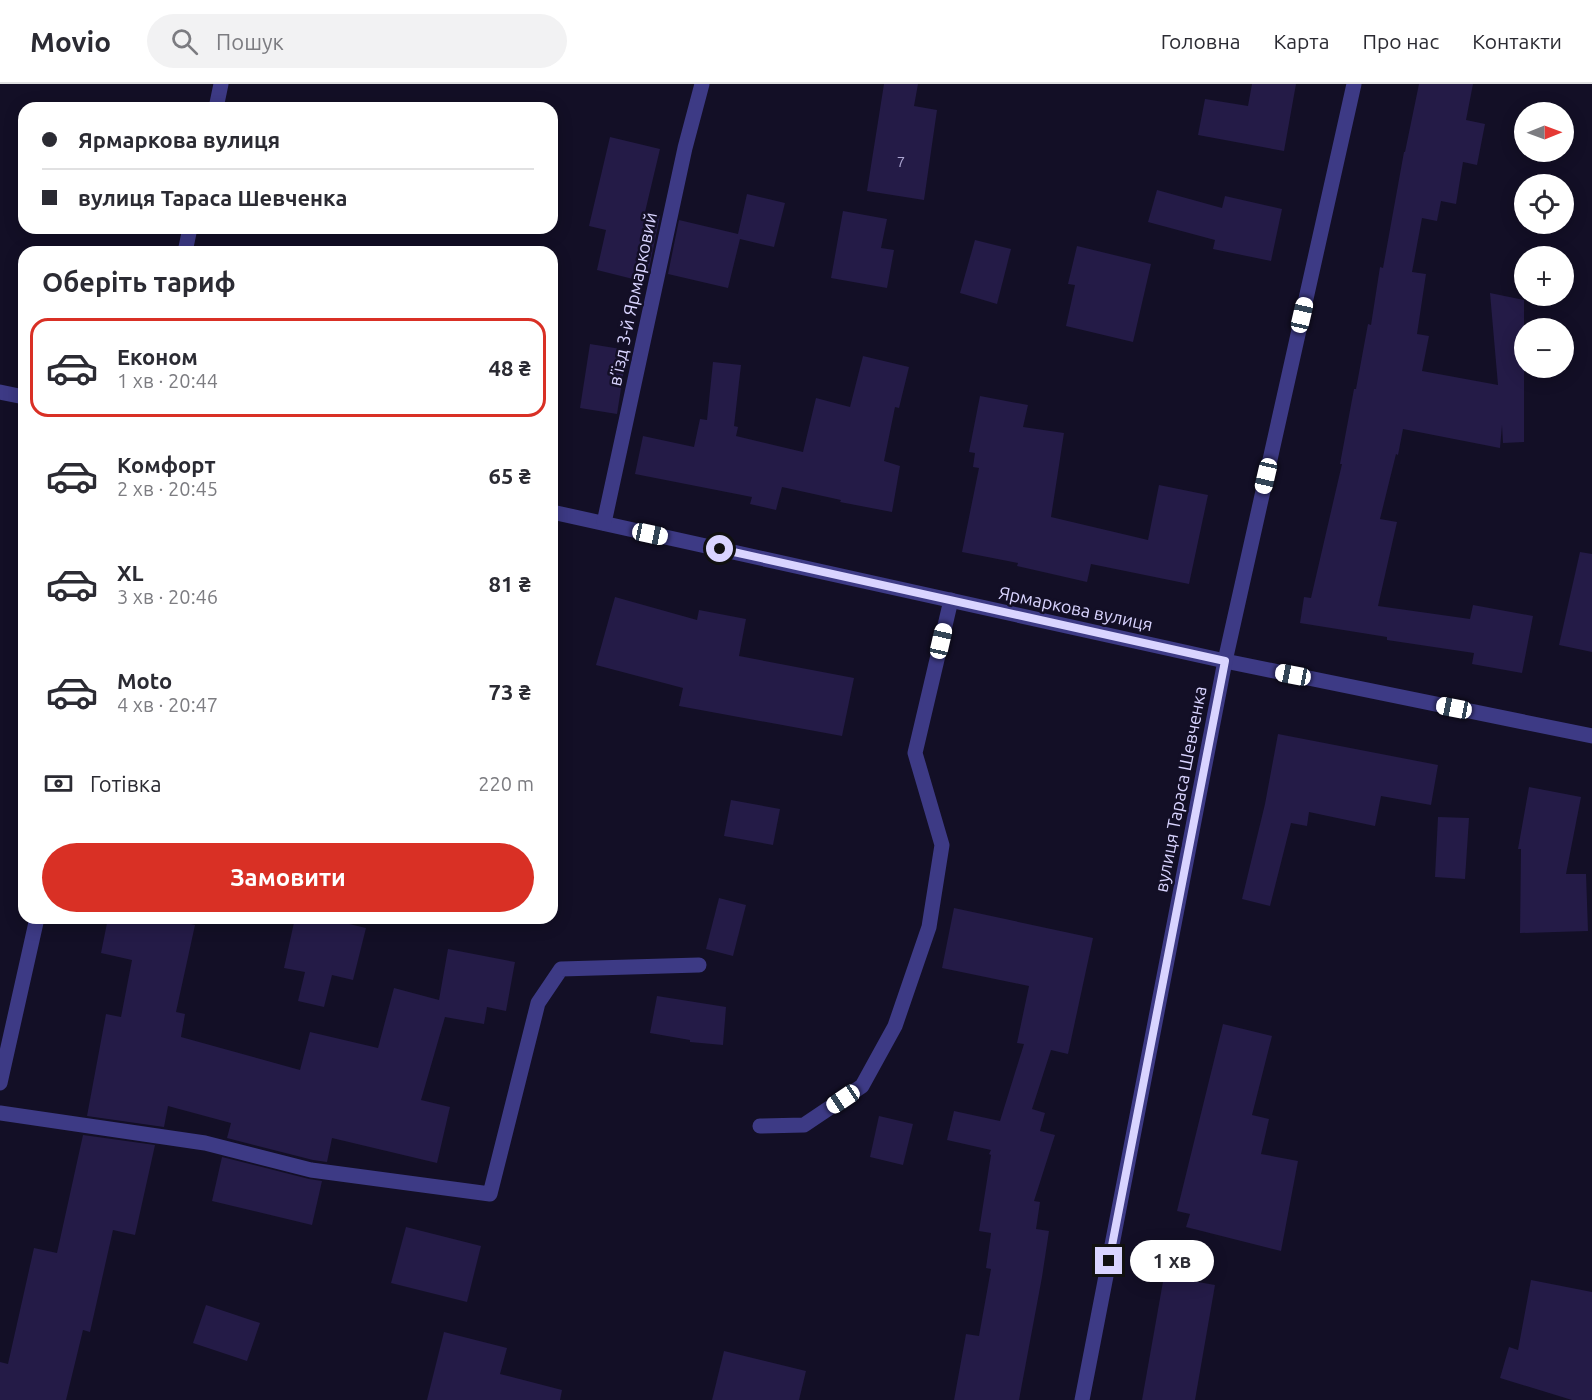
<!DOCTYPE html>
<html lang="uk">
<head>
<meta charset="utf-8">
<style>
  :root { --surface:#fff; --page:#f2f2f3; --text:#2b2b33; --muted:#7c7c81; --line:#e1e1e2; --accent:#d93025 }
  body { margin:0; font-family:Ubuntu,sans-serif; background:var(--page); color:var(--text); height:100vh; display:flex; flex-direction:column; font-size:22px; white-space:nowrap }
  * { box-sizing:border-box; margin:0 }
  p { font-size:20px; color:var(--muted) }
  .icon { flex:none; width:33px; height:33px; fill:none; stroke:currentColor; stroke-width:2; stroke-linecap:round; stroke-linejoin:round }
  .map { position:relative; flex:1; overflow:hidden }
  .sheet { position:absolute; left:18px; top:162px; width:540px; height:678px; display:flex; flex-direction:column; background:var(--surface); border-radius:18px; box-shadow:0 3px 15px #0003 }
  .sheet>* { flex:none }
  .guide { position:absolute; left:18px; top:18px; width:540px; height:132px; border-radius:18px; box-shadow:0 3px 15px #0003; display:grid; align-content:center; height:132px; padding:0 24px; background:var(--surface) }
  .needle { width:39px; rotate:89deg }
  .buttons { position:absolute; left:1514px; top:18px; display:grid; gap:12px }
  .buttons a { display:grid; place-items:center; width:60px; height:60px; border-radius:50%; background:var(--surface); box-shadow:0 3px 15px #0003; font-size:30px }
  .end { position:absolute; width:27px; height:27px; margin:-14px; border:8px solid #d9d4ff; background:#111; box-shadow:0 0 0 3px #111 }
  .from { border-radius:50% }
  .bubble { position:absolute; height:42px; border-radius:21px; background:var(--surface); box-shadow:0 3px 15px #0003; font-size:20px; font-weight:600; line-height:42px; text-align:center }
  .car { position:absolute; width:18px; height:36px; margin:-18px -9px; border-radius:8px; box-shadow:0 0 4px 2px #0007; background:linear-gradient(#fff 24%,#345 0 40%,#fff 0 76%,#345 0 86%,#fff 0) }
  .guide b { display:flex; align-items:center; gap:21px; height:57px; font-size:22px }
  .guide b+b { border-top:2px solid var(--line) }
  .guide i { width:15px; height:15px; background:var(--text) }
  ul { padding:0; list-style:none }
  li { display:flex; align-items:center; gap:18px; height:99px; margin:0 12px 9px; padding:0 12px; border:3px solid transparent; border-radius:18px }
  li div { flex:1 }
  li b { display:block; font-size:22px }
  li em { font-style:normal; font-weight:600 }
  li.on { border-color:var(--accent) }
  li>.icon { width:54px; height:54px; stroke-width:1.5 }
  h2 { padding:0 24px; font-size:27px; line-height:72px }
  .pay { display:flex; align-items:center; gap:15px; height:66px; padding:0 24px; font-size:22px }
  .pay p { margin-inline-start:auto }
  .action { display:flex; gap:12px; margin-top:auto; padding:12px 24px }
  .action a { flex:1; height:69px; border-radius:36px; background:var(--accent); color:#fff; font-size:24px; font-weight:600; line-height:69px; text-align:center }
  header { display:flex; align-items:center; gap:36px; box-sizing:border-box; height:84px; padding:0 30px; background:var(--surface); border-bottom:2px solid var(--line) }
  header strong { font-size:28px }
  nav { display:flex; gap:33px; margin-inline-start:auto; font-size:21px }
  .search { width:420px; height:54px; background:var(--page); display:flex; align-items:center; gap:15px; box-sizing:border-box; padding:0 21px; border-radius:33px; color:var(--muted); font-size:22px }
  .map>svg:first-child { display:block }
  .building { fill:#241b47 }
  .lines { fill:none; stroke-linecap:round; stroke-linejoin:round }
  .minor { stroke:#3d3a85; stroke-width:15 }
  .route { stroke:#d9d4ff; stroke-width:8 }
  .labels { text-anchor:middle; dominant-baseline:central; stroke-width:5; stroke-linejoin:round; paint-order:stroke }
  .number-label { font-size:15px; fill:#aca6d1 }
  .street-label { font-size:18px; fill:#d9d4ff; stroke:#130f26 }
</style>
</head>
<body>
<header>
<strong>Movio</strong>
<div class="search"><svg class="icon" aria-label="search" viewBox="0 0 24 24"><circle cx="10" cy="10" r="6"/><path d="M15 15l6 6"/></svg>Пошук</div>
<nav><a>Головна</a><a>Карта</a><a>Про нас</a><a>Контакти</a></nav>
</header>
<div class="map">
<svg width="1592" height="1316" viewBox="0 0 1592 1316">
  <rect width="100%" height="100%" fill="#130f26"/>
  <g class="building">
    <path d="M884,0H918L914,22L937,26L924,116L867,107Z"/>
    <path d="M1252,0H1296L1284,67L1198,51L1205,15L1248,22Z"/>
    <path d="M1419,0H1473L1466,36L1485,40L1477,81L1463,78L1456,120L1441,117L1437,137L1422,134L1412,188L1426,190L1417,250L1429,252L1422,287L1498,301L1490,209L1524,216V358L1503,359L1502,341L1500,364L1403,345L1398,371L1396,370L1380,435L1397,438L1378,522L1470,535L1473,521L1533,532L1522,589L1472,580L1474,569L1387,556V553L1300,539L1304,513L1311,514L1342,380H1340L1354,305H1356L1368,240L1371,241L1380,183L1383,184L1404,68H1405Z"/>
    <path d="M610,53L660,65L645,128L660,132L649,185L640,183L637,196L597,186L606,146L589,142Z"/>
    <path d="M1157,106L1222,124L1225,112L1282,125L1271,177L1213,165L1215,156L1148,138Z"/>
    <path d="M747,110L785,119L774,163L740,155L728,204L668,190L679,136L738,150Z"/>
    <path d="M843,127L887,135L881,164L894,166L887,204L831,194Z"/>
    <path d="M975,156L1011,165L997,220L960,209Z"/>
    <path d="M1077,162L1151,180L1133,258L1066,242L1075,201L1068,200Z"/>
    <path d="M590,260L627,266L617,330L580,324Z"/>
    <path d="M863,272L909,283L899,324L895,323L884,377L900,382L892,428L840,418L841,416L782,403L776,426L750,420L752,413L635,390L643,352L694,363L700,335L707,336L713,278L741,281L734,342L738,343L736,352L803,368L816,314L850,323Z"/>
    <path d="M980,312L1028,321L1023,343L1064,349L1051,433L1148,456L1159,401L1208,411L1189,500L1091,480L1087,498L1017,482L1018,479L962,468L979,384L973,383L975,369L969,368Z"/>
    <path d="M1580,468L1592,470V568L1559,561Z"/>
    <path d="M615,513L697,536L699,526L746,535L739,572L854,594L842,652L679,622L683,604L596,581Z"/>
    <path d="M1278,650L1438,681L1431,721L1381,712L1375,742L1309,728L1307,742L1291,739L1270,822L1242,815L1265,720Z"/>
    <path d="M1529,703L1581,713L1566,790H1586L1588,847L1520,849L1521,765H1518Z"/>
    <path d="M731,716L780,725L773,761L724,752Z"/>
    <path d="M1438,733L1469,734L1465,795L1435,793Z"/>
    <path d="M719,814L746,821L733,872L706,865Z"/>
    <path d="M954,824L1093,854L1068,970L1051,966L1032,1025L1045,1029L1040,1047L1055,1051L1034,1117L1040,1118L1036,1145L1049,1147L1042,1193L1019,1316H954L966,1250L979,1252L991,1185L986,1184L991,1149L979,1147L991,1071L989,1070L991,1066L947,1056L954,1027L1000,1037L1024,960L1017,959L1029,902L942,884Z"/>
    <path d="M108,834H161L195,841L176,928L185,930L181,953L300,986L310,948L378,964L394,904L439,916L448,865L515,878L506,927L487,923L484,940L445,933L421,1016L450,1023L437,1079L332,1054L327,1078L313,1076L227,1054L231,1039L168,1022L164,1043L87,1032L106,930L121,933L132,876L101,869Z"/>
    <path d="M295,834H324L366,844L353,896L332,891L324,923L298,917L305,888L284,884Z"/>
    <path d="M657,912L726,923L723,961L690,958V956L650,949Z"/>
    <path d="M1223,940L1272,952L1252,1031L1269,1035L1261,1070L1298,1077L1281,1167L1186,1143L1190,1130L1177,1127Z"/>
    <path d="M879,1032L913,1040L903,1081L870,1073Z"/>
    <path d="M83,1051L155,1061L135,1151L113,1146L90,1248L83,1246L66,1316H0V1278L8,1280L34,1164L57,1169Z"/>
    <path d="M222,1073L309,1095L322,1097L312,1141L212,1117Z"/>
    <path d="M406,1143L481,1162L467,1218L391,1199Z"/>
    <path d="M1164,1192L1215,1201L1195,1316H1142Z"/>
    <path d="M1531,1196L1592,1208V1316H1572L1500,1294L1509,1263L1518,1266Z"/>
    <path d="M206,1221L260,1239L247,1277L193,1259Z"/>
    <path d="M444,1248L507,1264L500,1290L562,1306L560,1316H427Z"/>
    <path d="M724,1267L806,1287L799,1316H712Z"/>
  </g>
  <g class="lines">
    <g class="minor">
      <path d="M216,24L221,0"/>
      <path d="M185,168L190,144"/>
      <path d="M0,308L24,313"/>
      <path d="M552,428L1225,577L1592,652"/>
      <path d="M604,439L685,64L702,0"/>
      <path d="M0,999L37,834"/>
      <path d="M0,1029L205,1059L311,1086L490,1110L538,919L561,885L699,881"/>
      <path d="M760,1042L804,1041L862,1002L895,942L929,843L942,761L915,669L951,516"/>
      <path d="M1082,1316L1225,577L1354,0"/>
    </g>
  </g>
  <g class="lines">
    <path class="route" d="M720,465L1225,577L1109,1177"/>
  </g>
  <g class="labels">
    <g class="number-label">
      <text x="901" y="77">7</text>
    </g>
    <g class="street-label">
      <text transform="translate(632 215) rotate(-78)">в’їзд 3-й Ярмарковий</text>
      <text transform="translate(1076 524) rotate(12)">Ярмаркова вулиця</text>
      <text transform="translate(1180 705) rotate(-79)">вулиця Тараса Шевченка</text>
    </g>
  </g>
</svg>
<div class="buttons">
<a><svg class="needle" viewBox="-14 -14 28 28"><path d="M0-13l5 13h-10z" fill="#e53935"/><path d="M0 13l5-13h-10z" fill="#7c7c81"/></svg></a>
<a><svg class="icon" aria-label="locate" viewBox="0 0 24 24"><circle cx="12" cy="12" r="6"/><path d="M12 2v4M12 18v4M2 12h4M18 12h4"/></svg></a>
<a>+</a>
<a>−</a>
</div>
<i class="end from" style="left:720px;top:465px"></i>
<i class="end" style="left:1109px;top:1177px"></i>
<div class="bubble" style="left:1130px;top:1156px;width:84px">1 хв</div>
<i class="car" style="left:1302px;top:231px;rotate:13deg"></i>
<i class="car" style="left:1266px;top:392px;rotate:193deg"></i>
<i class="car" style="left:650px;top:450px;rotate:102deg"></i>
<i class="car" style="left:941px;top:557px;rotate:13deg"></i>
<i class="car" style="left:1293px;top:591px;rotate:281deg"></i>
<i class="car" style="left:1454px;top:624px;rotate:281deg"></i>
<i class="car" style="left:843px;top:1015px;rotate:236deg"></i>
<div class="guide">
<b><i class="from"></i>Ярмаркова вулиця</b>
<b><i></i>вулиця Тараса Шевченка</b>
</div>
<section class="sheet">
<h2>Оберіть тариф</h2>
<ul>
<li class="on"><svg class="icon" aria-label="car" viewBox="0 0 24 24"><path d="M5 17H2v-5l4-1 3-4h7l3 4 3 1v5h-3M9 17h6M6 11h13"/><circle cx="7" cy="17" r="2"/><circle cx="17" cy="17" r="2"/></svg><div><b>Економ</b><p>1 хв · 20:44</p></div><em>48 ₴</em></li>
<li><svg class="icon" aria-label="car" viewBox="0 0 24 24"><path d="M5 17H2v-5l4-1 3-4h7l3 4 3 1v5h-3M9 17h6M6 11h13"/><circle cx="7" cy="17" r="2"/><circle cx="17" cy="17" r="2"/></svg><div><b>Комфорт</b><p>2 хв · 20:45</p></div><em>65 ₴</em></li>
<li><svg class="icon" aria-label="car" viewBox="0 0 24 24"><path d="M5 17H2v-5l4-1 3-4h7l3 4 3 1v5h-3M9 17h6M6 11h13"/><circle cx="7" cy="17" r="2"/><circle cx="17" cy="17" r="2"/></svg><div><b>XL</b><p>3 хв · 20:46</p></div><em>81 ₴</em></li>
<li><svg class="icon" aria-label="car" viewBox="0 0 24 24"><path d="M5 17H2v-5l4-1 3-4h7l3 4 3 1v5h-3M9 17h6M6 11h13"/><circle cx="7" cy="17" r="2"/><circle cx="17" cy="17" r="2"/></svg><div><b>Moto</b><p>4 хв · 20:47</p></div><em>73 ₴</em></li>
</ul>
<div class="pay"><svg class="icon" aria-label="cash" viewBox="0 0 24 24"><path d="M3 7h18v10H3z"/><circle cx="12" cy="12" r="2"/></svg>Готівка<p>220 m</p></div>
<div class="action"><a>Замовити</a></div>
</section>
</div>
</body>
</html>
